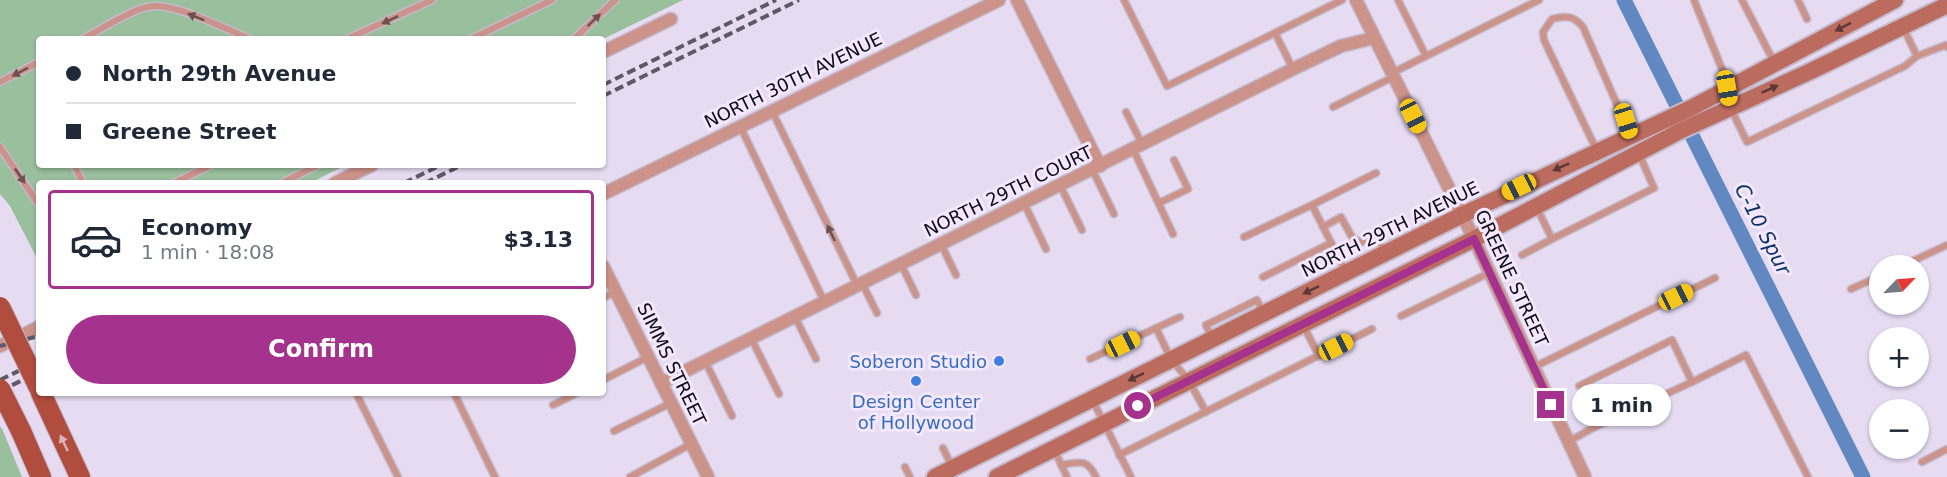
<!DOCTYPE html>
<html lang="en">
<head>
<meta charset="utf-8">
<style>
  :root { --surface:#fff; --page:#f2f2f3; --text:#1f2937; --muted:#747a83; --line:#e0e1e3; --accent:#a5328d }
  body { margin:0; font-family:"DejaVu Sans",sans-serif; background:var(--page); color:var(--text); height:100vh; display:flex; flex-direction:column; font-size:22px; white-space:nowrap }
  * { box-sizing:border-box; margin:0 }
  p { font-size:20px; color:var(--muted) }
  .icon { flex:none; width:33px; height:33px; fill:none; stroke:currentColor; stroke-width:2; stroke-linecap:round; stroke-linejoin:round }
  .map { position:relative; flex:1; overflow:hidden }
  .drawer { position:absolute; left:36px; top:180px; width:570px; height:216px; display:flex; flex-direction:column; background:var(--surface); border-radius:6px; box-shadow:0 2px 4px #0004 }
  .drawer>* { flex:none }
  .banner { position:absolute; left:36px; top:36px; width:570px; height:132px; border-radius:6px; box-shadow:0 2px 4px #0004; display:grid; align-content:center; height:132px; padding:0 30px; background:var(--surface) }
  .needle { width:39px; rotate:65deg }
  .tools { position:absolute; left:1869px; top:255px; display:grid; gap:12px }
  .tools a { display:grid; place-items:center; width:60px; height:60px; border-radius:50%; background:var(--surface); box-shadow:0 2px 4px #0004; font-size:30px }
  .end { position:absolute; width:27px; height:27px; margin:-14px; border:8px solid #a5328d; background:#fff; box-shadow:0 0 0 3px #fff }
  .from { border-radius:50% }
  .bubble { position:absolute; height:42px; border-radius:21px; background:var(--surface); box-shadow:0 2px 4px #0004; font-size:20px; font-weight:700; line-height:42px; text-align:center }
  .car { position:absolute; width:18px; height:36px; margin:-18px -9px; border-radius:8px; box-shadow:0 0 4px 2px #0007; background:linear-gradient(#f5c518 24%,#345 0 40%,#f5c518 0 76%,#345 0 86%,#f5c518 0) }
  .banner b { display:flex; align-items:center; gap:21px; height:57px; font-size:22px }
  .banner b+b { border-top:2px solid var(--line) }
  .banner i { width:15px; height:15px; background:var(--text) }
  ul { padding:10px 0 0; list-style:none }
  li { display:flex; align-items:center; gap:18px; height:99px; margin:0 12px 9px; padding:0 18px; border:3px solid transparent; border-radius:6px }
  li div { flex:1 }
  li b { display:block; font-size:22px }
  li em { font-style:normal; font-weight:700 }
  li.on { border-color:var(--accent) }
  li>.icon { width:54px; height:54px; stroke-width:1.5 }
  .button { display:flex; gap:12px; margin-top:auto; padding:12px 30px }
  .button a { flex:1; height:69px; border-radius:36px; background:var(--accent); color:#fff; font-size:24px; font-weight:700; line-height:69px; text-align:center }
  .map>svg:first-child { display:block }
  .green { fill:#9abf9d }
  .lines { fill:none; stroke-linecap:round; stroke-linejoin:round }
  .canal { stroke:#6188c0; stroke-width:15 }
  .lane-casing { stroke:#c4bace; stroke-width:9 }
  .street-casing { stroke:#c4bace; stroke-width:15 }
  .secondary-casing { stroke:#c4bace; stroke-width:20 }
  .primary-casing { stroke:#c4bace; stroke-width:22 }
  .lane { stroke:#cb9389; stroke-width:6 }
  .street { stroke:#cb9389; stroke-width:12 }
  .secondary { stroke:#bc6c5f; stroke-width:16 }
  .primary { stroke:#b04d3f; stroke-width:20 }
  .rail { stroke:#5f5966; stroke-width:4; stroke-dasharray:9 4.5; stroke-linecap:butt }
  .primary-bridge-casing { stroke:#c4bace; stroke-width:22; stroke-linecap:butt }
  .primary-bridge { stroke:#b04d3f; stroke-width:20 }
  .oneway { fill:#6e504e }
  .oneway2 { fill:#5d3736 }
  .oneway3 { fill:#dcb2bc }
  .route { stroke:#a5328d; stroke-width:8 }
  .shop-dot { fill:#3f7fe0; stroke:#f4e8ff; stroke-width:2 }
  .labels { text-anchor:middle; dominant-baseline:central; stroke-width:6; stroke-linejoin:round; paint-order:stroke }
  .street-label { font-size:18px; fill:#100c14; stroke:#f4e8ff }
  .shop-label { font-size:18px; fill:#366cbe; stroke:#f4e8ff; text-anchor:end }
  .water-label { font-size:20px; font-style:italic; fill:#0c3266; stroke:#f4e8ff }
</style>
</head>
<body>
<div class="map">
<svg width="1947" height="477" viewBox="0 0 1947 477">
  <rect width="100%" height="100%" fill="#e6dbf1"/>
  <g class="green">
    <path d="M0,0H683L603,39H39V165H346L310,183H39V262L10,206L0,194Z"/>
    <path d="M0,426L3,431L22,477H0Z"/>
  </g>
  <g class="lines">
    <path class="canal" d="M1624,0L1863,477"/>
    <defs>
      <g id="lane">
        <path d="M1124,0L1167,86L1342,0"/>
        <path d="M1398,0L1426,56"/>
        <path d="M1694,0L1724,74L1730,107L1747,142L1905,66L1917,56L1946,45L1947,47"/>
        <path d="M1742,0L1774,62"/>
        <path d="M1798,0L1807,19"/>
        <path d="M1903,27L1917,56"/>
        <path d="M1275,33L1293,69"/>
        <path d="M83,39C102,29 134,7 154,6C179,5 226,29 250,39"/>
        <path d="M347,39L432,0"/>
        <path d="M471,39L552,0"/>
        <path d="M574,39L615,0"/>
        <path d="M1392,73L1539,0"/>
        <path d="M0,82L39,62"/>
        <path d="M1333,107L1393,77"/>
        <path d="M772,111L857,285"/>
        <path d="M1126,112L1142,144"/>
        <path d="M740,126L824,301"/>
        <path d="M0,147L39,205"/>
        <path d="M1133,149L1173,234"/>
        <path d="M1597,151L1544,40L1543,32L1552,19C1566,15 1574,16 1583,27L1630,134"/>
        <path d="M74,165L83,183"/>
        <path d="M1092,169L1114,214"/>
        <path d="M174,183L211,165"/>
        <path d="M282,183L318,165"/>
        <path d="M1060,185L1082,230"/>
        <path d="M1024,203L1046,249"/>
        <path d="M1159,203L1188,189L1174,160"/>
        <path d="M1312,205L1376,173"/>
        <path d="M1537,208L1552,239L1654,188L1639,154"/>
        <path d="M1323,227L1341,217L1353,239L1362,242L1376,235L1384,252"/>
        <path d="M1244,237L1312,205L1346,272"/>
        <path d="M941,244L956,275"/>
        <path d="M1522,255L1552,239"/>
        <path d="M901,264L916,295"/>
        <path d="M1902,266L1947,245"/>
        <path d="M1263,277L1331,243"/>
        <path d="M862,283L877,313"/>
        <path d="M1851,289L1880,276"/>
        <path d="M603,298L616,292"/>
        <path d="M1401,316L1489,273"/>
        <path d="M795,317L816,359"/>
        <path d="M1303,325L1319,356"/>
        <path d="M1156,328L1180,317"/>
        <path d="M751,338L779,394"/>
        <path d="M1212,338L1206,325L1257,300L1263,312"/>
        <path d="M1090,359L1156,328L1171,359L1189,381L1206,412"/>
        <path d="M705,361L732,416"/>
        <path d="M1534,367L1715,278"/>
        <path d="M603,380L648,357"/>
        <path d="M1579,386L1672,340L1692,382L1746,355L1808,477"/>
        <path d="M356,393L398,477"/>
        <path d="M454,393L495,477"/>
        <path d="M1092,399L1131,477"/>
        <path d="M553,405L577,393"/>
        <path d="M614,431L671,403"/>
        <path d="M1568,442L1591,429L1692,382"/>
        <path d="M943,448L952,467"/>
        <path d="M1054,449L1067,477"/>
        <path d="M1119,455L1372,329"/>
        <path d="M1922,462L1947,449"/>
        <path d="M1061,465C1080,462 1087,458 1096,477"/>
        <path d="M905,467L910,477"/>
        <path d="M630,477L691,444"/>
      </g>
      <g id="street">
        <path d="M1017,0L1100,166"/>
        <path d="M1356,0L1474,239L1585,477"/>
        <path d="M603,52L671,19"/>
        <path d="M335,183L372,165"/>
        <path d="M603,194L999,0"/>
        <path d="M603,266L708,477"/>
        <path d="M0,346L39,327"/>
        <path d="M661,383L1293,69L1341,46L1374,38"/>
      </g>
      <g id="secondary">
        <path d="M935,477L1462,215L1691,108L1895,0"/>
        <path d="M997,477L1474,239L1680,131L1811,71L1947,5"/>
      </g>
      <g id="primary">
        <path d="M41,393L80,477"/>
        <path d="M21,431L41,477"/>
      </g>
    </defs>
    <use href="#lane" class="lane-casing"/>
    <use href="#street" class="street-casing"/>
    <use href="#secondary" class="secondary-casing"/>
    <use href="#primary" class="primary-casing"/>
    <use href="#lane" class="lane"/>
    <use href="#street" class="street"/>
    <use href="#secondary" class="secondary"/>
    <use href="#primary" class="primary"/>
    <g class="rail">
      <path d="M603,85L776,0"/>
      <path d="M603,96L799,0"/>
      <path d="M404,183L441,165"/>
      <path d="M425,183L462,165"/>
      <path d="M0,346L39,336"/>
      <path d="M0,380L39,361"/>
      <path d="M0,391L39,372"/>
    </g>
    <defs>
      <g id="primary-bridge">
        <path d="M0,307L39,388"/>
        <path d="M0,389L21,431"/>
      </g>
    </defs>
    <use href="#primary-bridge" class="primary-bridge-casing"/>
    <use href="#primary-bridge" class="primary-bridge"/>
  </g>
  <defs><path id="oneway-solid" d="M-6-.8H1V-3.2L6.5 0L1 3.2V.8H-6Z" transform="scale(1.5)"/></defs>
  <g class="oneway">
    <use href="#oneway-solid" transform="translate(196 17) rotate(-158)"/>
    <use href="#oneway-solid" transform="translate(390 20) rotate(155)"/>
    <use href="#oneway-solid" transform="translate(594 20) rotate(-44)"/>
    <use href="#oneway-solid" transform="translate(20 72) rotate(152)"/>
    <use href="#oneway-solid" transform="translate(20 176) rotate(56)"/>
    <use href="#oneway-solid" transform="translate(831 233) rotate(-116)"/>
  </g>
  <g class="oneway2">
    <use href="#oneway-solid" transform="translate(1843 27) rotate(153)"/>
    <use href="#oneway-solid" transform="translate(1770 89) rotate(-24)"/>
    <use href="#oneway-solid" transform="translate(1561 167) rotate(156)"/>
    <use href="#oneway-solid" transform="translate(1311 290) rotate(154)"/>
    <use href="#oneway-solid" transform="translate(1136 377) rotate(154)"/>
  </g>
  <use class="oneway3" href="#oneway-solid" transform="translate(64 443) rotate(-115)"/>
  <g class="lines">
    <path class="route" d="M1138,406L1474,239L1551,405"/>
  </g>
  <g class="shop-dot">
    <circle cx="999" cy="361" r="6"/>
    <circle cx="916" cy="381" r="6"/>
  </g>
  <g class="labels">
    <g class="street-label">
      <text transform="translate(793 80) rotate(-26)">NORTH 30TH AVENUE</text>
      <text transform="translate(1008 191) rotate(-26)">NORTH 29TH COURT</text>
      <text transform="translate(1390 229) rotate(-26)">NORTH 29TH AVENUE</text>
      <text transform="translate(1512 278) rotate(65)">GREENE STREET</text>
      <text transform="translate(672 364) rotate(64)">SIMMS STREET</text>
    </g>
    <g class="shop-label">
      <text x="987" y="361">Soberon Studio</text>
      <text x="916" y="401" text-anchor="middle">Design Center<tspan x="916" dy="21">of Hollywood</tspan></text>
    </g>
    <g class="water-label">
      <text transform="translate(1763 229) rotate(63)">C-10 Spur</text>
    </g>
  </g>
</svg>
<div class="tools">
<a><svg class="needle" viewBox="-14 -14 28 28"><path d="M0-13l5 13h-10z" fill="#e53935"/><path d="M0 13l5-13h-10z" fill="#747a83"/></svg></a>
<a>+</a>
<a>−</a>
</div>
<i class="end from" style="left:1138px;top:406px"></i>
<i class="end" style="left:1551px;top:405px"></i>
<div class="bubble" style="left:1572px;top:384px;width:99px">1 min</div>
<i class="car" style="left:1727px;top:88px;rotate:170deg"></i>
<i class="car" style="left:1413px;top:116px;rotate:153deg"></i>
<i class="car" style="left:1626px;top:121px;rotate:163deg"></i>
<i class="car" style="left:1519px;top:187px;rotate:244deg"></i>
<i class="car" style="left:1676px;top:297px;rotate:64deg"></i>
<i class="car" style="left:1123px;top:344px;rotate:64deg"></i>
<i class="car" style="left:1336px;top:347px;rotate:63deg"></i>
<div class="banner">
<b><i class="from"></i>North 29th Avenue</b>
<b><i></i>Greene Street</b>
</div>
<section class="drawer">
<ul>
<li class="on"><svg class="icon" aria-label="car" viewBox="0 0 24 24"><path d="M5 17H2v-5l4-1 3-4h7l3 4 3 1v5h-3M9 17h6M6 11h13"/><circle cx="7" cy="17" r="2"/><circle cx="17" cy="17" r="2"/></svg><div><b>Economy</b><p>1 min · 18:08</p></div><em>$3.13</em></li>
</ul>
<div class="button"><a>Confirm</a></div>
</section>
</div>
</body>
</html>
